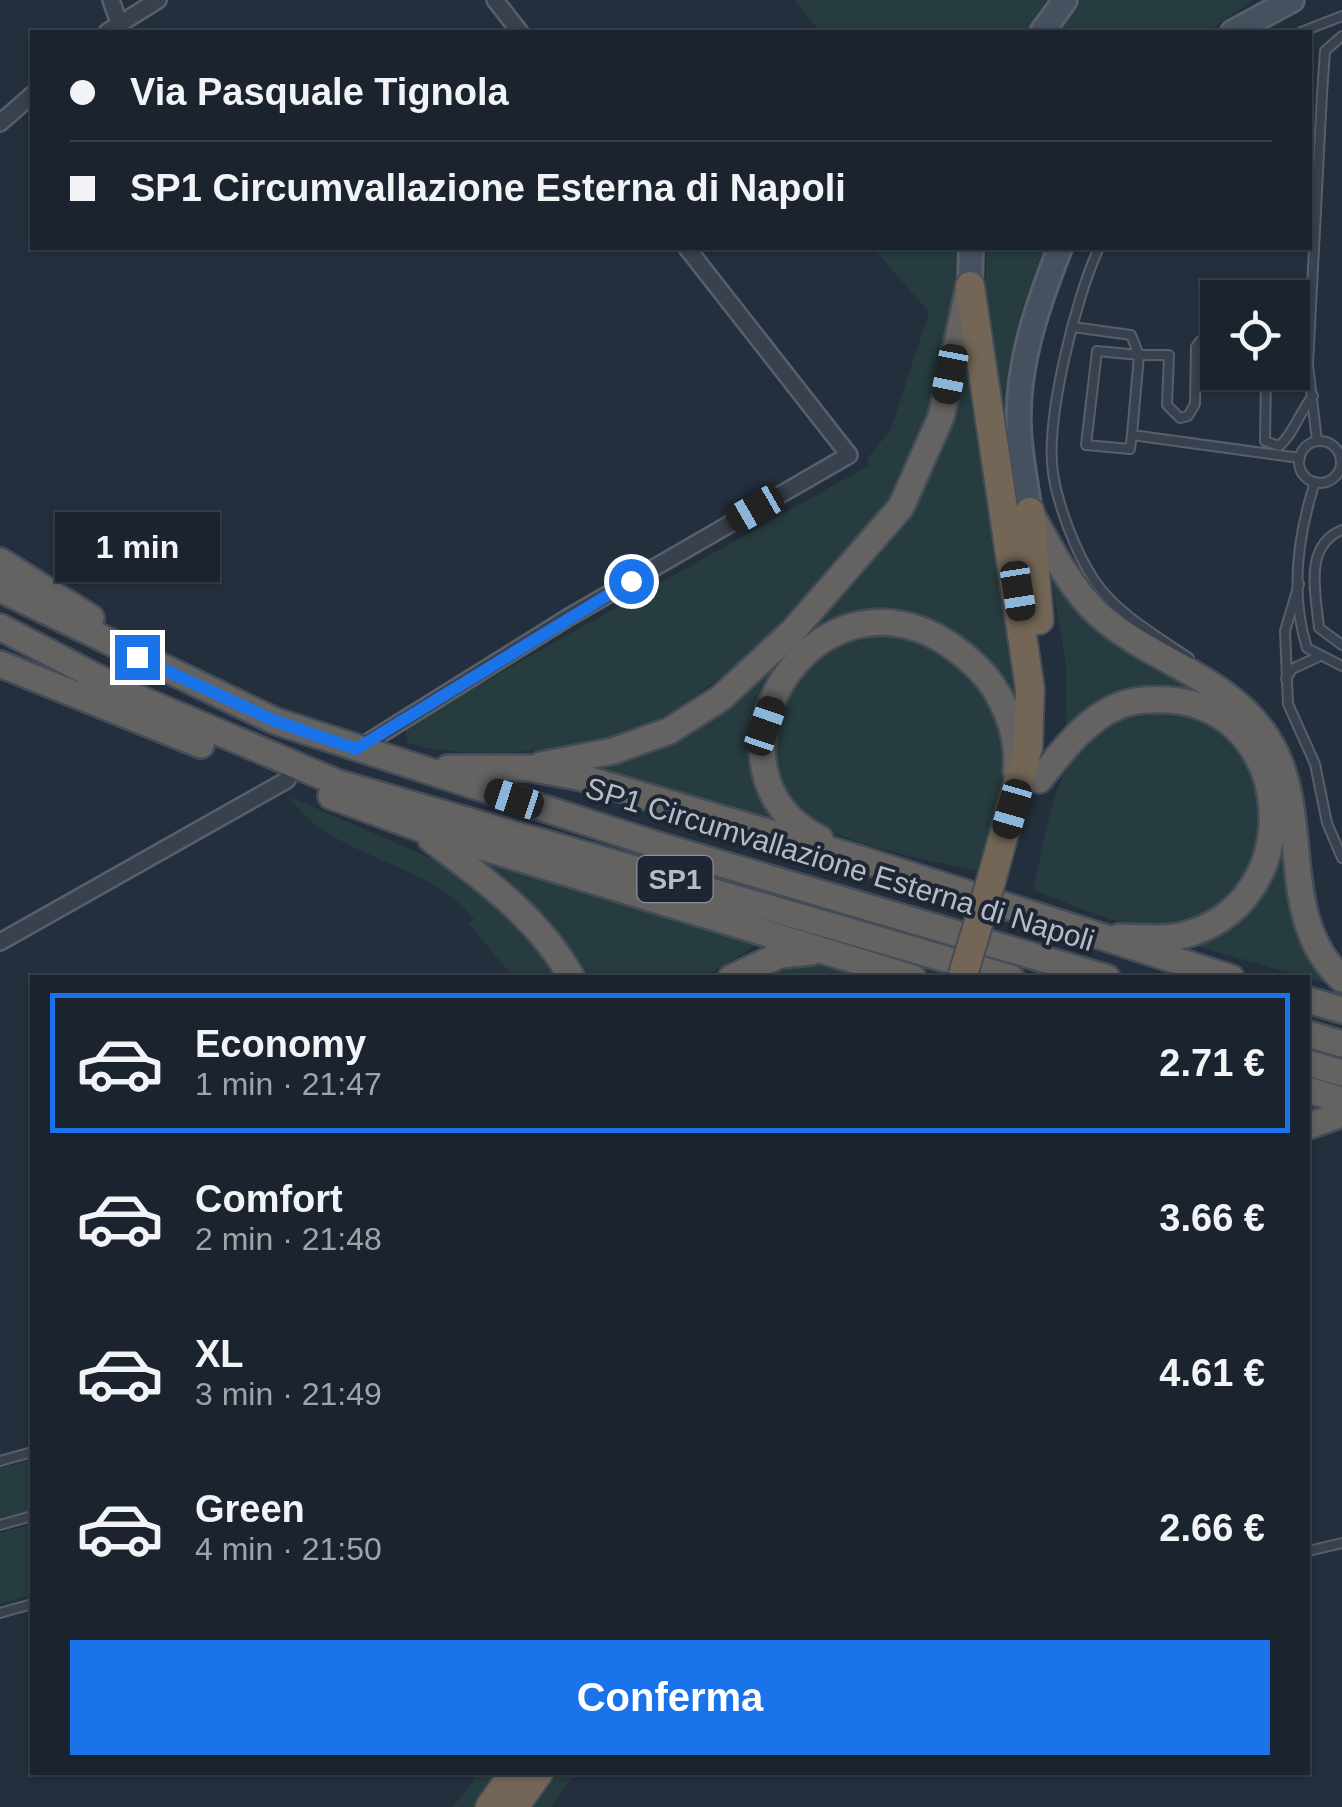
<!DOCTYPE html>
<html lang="it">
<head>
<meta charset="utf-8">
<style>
  :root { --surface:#1b232e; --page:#282f3a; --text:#f1f3f6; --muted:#a0a4aa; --line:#39404a; --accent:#1a73e8 }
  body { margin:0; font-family:Helvetica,sans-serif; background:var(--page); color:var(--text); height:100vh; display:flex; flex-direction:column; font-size:38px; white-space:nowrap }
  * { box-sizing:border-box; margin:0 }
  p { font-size:32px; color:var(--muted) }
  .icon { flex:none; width:55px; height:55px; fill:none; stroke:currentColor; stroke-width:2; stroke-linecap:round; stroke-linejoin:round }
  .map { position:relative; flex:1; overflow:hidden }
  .drawer { position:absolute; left:30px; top:975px; width:1280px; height:800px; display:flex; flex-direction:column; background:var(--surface); border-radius:0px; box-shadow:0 2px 8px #0004,0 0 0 2px var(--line) }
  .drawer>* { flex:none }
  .banner { position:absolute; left:30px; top:30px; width:1282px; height:220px; border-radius:0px; box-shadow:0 2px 8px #0004,0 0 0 2px var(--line); display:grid; align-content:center; height:220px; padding:0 40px; background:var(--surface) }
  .buttons { position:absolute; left:1200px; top:280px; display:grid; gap:20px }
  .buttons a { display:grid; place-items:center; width:110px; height:110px; border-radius:0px; background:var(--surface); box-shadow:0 2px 8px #0004,0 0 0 2px var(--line); font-size:50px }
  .end { position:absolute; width:45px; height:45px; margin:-22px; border:12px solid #1a73e8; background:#fff; box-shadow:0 0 0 5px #fff }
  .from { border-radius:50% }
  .bubble { position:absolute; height:70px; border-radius:0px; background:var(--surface); box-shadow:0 2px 8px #0004,0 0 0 2px var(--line); font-size:32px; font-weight:800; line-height:70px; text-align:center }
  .car { position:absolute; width:30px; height:60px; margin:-30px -15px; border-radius:12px; box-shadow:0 0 8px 2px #0007; background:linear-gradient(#222 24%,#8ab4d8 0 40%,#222 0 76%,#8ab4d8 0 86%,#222 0) }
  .banner b { display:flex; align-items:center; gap:35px; height:95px; font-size:38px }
  .banner b+b { border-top:2px solid var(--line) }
  .banner i { width:25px; height:25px; background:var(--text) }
  ul { padding:18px 0 0; list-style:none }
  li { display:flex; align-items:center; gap:30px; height:140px; margin:0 20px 15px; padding:0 20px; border:5px solid transparent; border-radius:0px }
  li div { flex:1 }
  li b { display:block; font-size:38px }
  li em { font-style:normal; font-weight:800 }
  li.selected { border-color:var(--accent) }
  li>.icon { width:90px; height:90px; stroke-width:1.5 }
  .button { display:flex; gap:20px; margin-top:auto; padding:20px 40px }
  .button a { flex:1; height:115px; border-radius:0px; background:var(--accent); color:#fff; font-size:40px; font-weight:800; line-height:115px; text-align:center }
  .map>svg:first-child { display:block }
  .green { fill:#263c3e }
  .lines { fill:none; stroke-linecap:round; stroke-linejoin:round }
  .service-casing { stroke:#565f6b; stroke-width:12 }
  .minor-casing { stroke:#565f6b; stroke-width:20 }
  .secondary-casing { stroke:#565f6b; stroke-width:28 }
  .trunk-casing { stroke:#434c58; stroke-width:30 }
  .motorway-casing { stroke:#434c58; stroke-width:32 }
  .service { stroke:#38414d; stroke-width:8 }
  .minor { stroke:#38414d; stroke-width:15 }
  .secondary { stroke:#465160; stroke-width:22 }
  .trunk { stroke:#646362; stroke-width:25 }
  .motorway { stroke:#736656; stroke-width:28 }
  .motorway-bridge-casing { stroke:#434c58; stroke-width:32; stroke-linecap:butt }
  .motorway-bridge { stroke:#736656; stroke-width:28 }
  .route { stroke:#1a73e8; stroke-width:12 }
  .labels { text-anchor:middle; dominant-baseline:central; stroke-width:8; stroke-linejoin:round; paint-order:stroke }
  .shield { fill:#1d2632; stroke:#878f9b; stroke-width:2.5 }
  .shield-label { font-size:28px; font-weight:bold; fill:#b4bcc8 }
  .street-label { font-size:30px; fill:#b4bcc8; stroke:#1d2632 }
</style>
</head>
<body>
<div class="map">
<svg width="1342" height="1807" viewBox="0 0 1342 1807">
  <rect width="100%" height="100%" fill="#242f3d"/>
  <g class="green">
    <path d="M794,0H1046L1026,32H820Z"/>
    <path d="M1080,0H1253L1207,32H1058Z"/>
    <path d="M873,248H960C953,306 948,372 930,427C896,525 751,669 660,718C601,751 473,763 408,743L405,731L413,722L870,465L867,459L891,429L929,312Z"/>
    <path d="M986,248H1046C1020,309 1009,372 1007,438L986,297Z"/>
    <path d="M965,340L1019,652L1016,700C1001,676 985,652 961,636C910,602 814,600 782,663C768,692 752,752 758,783C761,796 769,807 769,819L594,766L673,736L888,539Z"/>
    <path d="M1050,569L1209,696L1207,699L1189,693L1066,731V664Z"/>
    <path d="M879,636L913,639L987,687L1012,755L986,874C933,859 846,848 803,815C786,803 784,789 778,769C759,700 811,645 879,636Z"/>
    <path d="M1162,709C1187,716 1212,720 1231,739C1296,803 1250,926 1158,927C1117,928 1071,903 1033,890C1054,803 1054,721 1162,709Z"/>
    <path d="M288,796L440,862L494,898L564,977H513L469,924L474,919C425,858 332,860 288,796Z"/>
    <path d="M1283,821L1332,985L1200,947L1194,941L1210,935Z"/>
    <path d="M491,859L758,944L704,977H591L534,906L487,864Z"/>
    <path d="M819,960L873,978H745L766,966Z"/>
    <path d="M32,1459V1511L0,1520V1468Z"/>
    <path d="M32,1524V1595L0,1604V1533Z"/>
    <path d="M479,1773H498L475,1807H453Z"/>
    <path d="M549,1773H576L551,1807H524Z"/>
  </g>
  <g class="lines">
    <defs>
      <g id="service">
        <path d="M1301,32L1342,16"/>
        <path d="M1099,248C1076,296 1045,420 1053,473C1058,506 1076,553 1094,580C1117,614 1157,636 1189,658"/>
        <path d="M1073,327L1131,335L1139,355H1169L1167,405L1180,418L1188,416L1195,404L1196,347L1200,341L1218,340"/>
        <path d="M1266,372L1265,441L1279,446C1293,435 1300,411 1313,396"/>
        <path d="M1132,435L1139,355L1097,351L1086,445L1130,449L1132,435L1300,458"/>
        <path d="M1317,441L1308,365L1322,94L1325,51L1342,36"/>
        <circle cx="1320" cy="462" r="21"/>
        <path d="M1315,482C1298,535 1290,595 1307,648L1342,666"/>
        <path d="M1342,530C1303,546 1316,594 1319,628L1342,645"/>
        <path d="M1299,584L1285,631L1288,704L1315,764L1327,823L1342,858"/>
        <path d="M1286,679L1292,669L1318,657"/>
        <path d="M0,1461L32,1452"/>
        <path d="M0,1525L32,1516"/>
        <path d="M1308,1551L1342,1543"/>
        <path d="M0,1613L32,1604"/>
      </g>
      <g id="minor">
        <path d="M111,0L119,23"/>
        <path d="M495,0L520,32"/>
        <path d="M107,32L158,0"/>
        <path d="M0,123L32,95"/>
        <path d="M357,749L569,617L849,455L687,248"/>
        <path d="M0,942L287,780"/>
      </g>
      <g id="secondary">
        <path d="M1042,32L1065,0"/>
        <path d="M1233,32L1292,0"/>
        <path d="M970,286L971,248"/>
        <path d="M1030,512C1026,484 1020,455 1019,427C1016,366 1038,304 1060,248"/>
      </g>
      <g id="trunk">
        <path d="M1030,512C1049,546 1069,586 1097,613C1149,661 1229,677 1267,738C1315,812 1274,916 1342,979"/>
        <path d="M0,561L91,618"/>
        <path d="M0,589L275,721L654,844L1107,978"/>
        <path d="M0,627L133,696L338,783L1011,978"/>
        <path d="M0,664L201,745"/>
        <path d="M541,765L613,751L669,731L721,698L793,631L901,507L941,417L968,291"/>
        <path d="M448,768H529L583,778L860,859L1231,978"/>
        <path d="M1039,780C1062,752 1083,722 1116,707C1132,699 1151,699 1169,700C1299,709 1310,907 1180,936C1162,940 1138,937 1119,937"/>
        <path d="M331,796L416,827L913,978"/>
        <path d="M431,839C484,879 539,918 572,978"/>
        <path d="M820,839C677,767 827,523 977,667C1003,692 1020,735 1016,771"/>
        <path d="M731,978L780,955L811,952"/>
        <path d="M1308,1000L1342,1010"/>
        <path d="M1308,1034L1342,1044"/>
        <path d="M1308,1063L1342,1073"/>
        <path d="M1308,1090L1342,1100"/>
        <path d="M1308,1126L1342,1114"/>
      </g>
      <g id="motorway">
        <path d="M970,286L1030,689L1028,747L991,881"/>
        <path d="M1030,512L1039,620"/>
        <path d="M490,1807L515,1772"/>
        <path d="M514,1807L539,1772"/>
      </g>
    </defs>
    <use href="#service" class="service-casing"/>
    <use href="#minor" class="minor-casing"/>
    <use href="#secondary" class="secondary-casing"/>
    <use href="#trunk" class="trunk-casing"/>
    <use href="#motorway" class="motorway-casing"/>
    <use href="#service" class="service"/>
    <use href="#minor" class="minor"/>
    <use href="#secondary" class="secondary"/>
    <use href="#trunk" class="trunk"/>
    <use href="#motorway" class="motorway"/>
    <defs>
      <path id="motorway-bridge" d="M962,978L991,881"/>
    </defs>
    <use href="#motorway-bridge" class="motorway-bridge-casing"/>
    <use href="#motorway-bridge" class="motorway-bridge"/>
  </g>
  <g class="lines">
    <path class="route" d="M137,657L275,721L356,749L631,581"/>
  </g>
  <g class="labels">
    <rect class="shield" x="637.5" y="856" width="75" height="46" rx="8"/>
    <g class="shield-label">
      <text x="675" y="879">SP1</text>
    </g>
    <g class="street-label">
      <text transform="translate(840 864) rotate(17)">SP1 Circumvallazione Esterna di Napoli</text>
    </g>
  </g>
</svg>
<div class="buttons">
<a><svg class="icon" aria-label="locate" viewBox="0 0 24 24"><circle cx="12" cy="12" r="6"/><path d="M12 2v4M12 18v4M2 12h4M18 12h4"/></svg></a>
</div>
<i class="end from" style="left:631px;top:581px"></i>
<i class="end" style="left:137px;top:657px"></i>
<div class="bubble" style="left:55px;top:512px;width:165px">1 min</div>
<i class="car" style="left:950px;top:374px;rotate:191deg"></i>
<i class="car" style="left:755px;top:509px;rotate:240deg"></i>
<i class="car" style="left:1018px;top:591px;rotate:171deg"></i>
<i class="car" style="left:765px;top:726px;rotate:19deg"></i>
<i class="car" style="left:514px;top:799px;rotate:288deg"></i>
<i class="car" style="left:1012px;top:809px;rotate:196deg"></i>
<div class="banner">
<b><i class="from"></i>Via Pasquale Tignola</b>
<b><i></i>SP1 Circumvallazione Esterna di Napoli</b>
</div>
<section class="drawer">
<ul>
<li class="selected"><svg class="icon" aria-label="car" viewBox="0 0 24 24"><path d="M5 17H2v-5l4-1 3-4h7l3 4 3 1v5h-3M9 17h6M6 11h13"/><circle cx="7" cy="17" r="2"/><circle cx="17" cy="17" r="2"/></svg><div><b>Economy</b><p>1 min · 21:47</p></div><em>2.71 €</em></li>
<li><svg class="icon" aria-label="car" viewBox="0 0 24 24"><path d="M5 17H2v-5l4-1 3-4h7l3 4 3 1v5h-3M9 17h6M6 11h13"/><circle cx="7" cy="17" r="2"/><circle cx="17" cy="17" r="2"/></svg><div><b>Comfort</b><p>2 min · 21:48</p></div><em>3.66 €</em></li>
<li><svg class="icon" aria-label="car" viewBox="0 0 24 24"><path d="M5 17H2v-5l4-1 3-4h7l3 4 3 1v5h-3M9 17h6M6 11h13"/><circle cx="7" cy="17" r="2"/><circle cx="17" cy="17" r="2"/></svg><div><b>XL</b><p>3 min · 21:49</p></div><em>4.61 €</em></li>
<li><svg class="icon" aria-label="car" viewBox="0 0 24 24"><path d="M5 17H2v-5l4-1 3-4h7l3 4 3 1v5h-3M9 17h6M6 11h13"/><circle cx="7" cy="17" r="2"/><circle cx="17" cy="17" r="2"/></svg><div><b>Green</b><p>4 min · 21:50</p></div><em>2.66 €</em></li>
</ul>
<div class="button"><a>Conferma</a></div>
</section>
</div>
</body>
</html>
